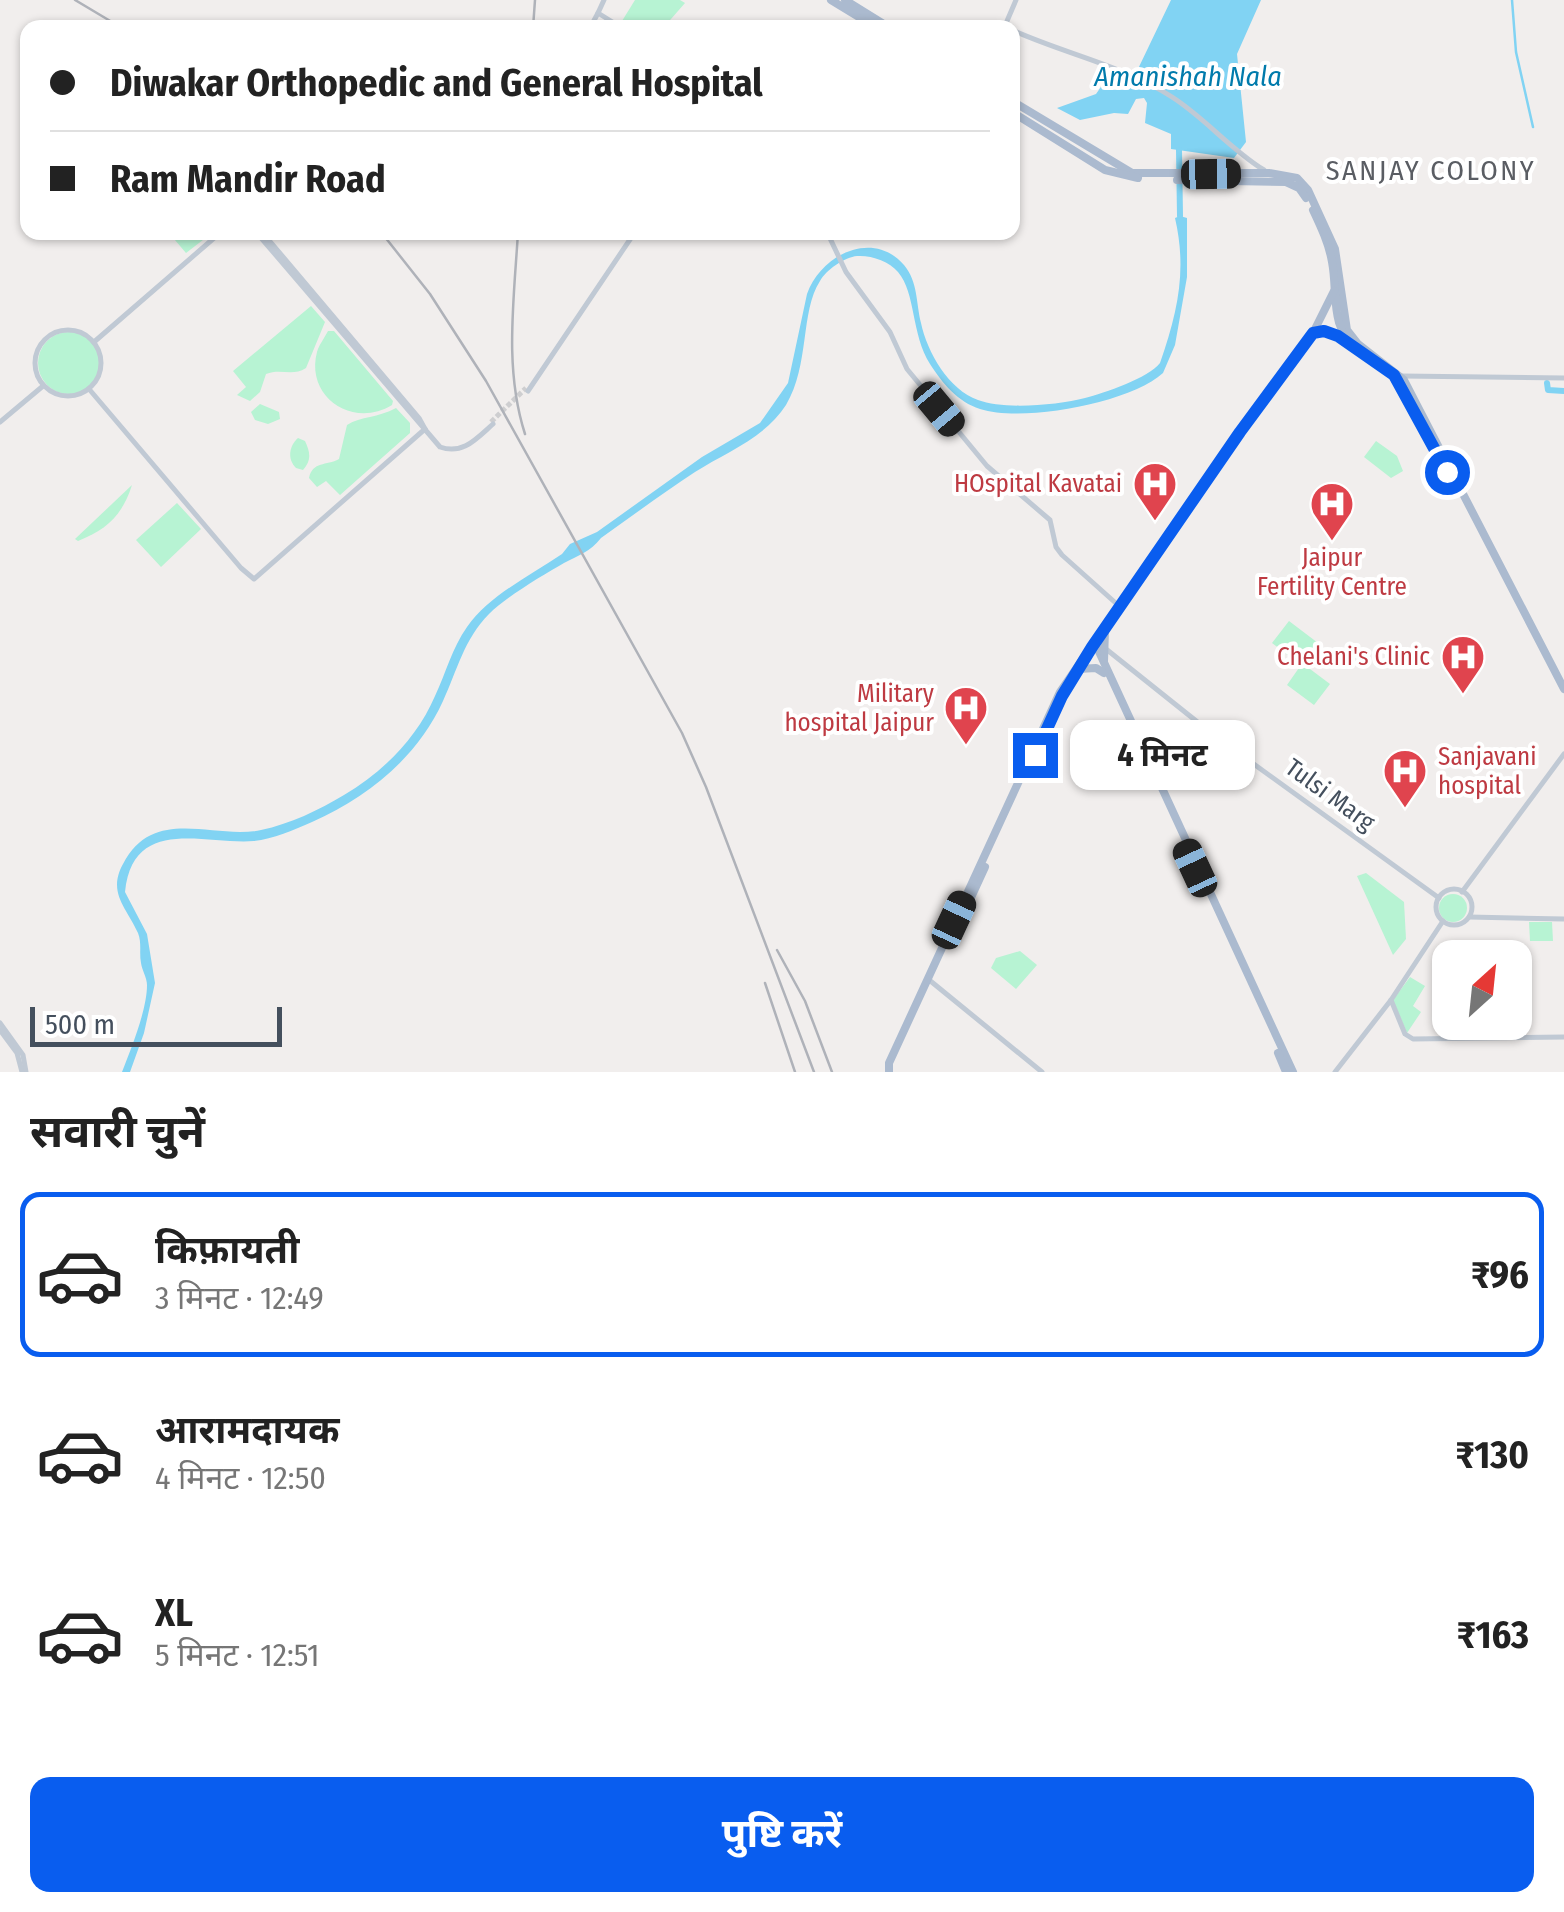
<!DOCTYPE html>
<html lang="hi">
<head>
<meta charset="utf-8">
<style>
  :root { --surface:#fff; --page:#f2f2f2; --text:#222; --muted:#767676; --line:#e0e0e0; --accent:#095def }
  body { margin:0; font-family:"Fira Sans Condensed","Noto Sans Devanagari",sans-serif; background:var(--page); color:var(--text); height:100vh; display:flex; flex-direction:column; font-size:38px; white-space:nowrap }
  * { box-sizing:border-box; margin:0 }
  p { font-size:32px; color:var(--muted) }
  .icon { flex:none; width:55px; height:55px; fill:none; stroke:currentColor; stroke-width:2; stroke-linecap:round; stroke-linejoin:round }
  .map { position:relative; height:1072px; overflow:hidden }
  .side { display:flex; flex-direction:column; background:var(--surface); flex:1 }
  .side>* { flex:none }
  .banner { position:absolute; left:20px; top:20px; width:1000px; height:220px; border-radius:20px; box-shadow:0 2px 8px #0004; display:grid; align-content:center; height:220px; padding:0 30px; background:var(--surface) }
  .needle { width:65px; rotate:27deg }
  .tools { position:absolute; left:1432px; top:940px; display:grid; gap:20px }
  .tools a { display:grid; place-items:center; width:100px; height:100px; border-radius:20px; background:var(--surface); box-shadow:0 2px 8px #0004; font-size:50px }
  .scale { position:absolute; left:30px; bottom:25px; width:252px; box-sizing:border-box; padding-left:10px; border:5px solid #444f5d; border-top:0; font-size:28px; line-height:35px; white-space:nowrap; color:#444f5d; -webkit-text-stroke:8px #fff; paint-order:stroke }
  .end { position:absolute; width:45px; height:45px; margin:-22px; border:12px solid #095def; background:#fff; box-shadow:0 0 0 5px #fff }
  .from { border-radius:50% }
  .bubble { position:absolute; height:70px; border-radius:20px; background:var(--surface); box-shadow:0 2px 8px #0004; font-size:32px; font-weight:700; line-height:70px; text-align:center }
  .car { position:absolute; width:30px; height:60px; margin:-30px -15px; border-radius:12px; box-shadow:0 0 8px 2px #0007; background:linear-gradient(#222 24%,#8ab4d8 0 40%,#222 0 76%,#8ab4d8 0 86%,#222 0) }
  .banner b { display:flex; align-items:center; gap:35px; height:95px; font-size:38px }
  .banner b+b { border-top:2px solid var(--line) }
  .banner i { width:25px; height:25px; background:var(--text) }
  ul { padding:0; list-style:none }
  li { display:flex; align-items:center; gap:30px; height:165px; margin:0 20px 15px; padding:0 10px; border:5px solid transparent; border-radius:20px }
  li div { flex:1 }
  li b { display:block; font-size:38px }
  li em { font-style:normal; font-weight:700 }
  li.on { border-color:var(--accent) }
  li>.icon { width:90px; height:90px; stroke-width:1.5 }
  h2 { padding:0 30px; font-size:45px; line-height:120px }
  .button { display:flex; gap:20px; margin-top:auto; padding:20px 30px }
  .button a { flex:1; height:115px; border-radius:20px; background:var(--accent); color:#fff; font-size:40px; font-weight:700; line-height:115px; text-align:center }
  .map>svg:first-child { display:block }
  .green { fill:#b7f3d3 }
  .water { fill:#81d3f3 }
  .lines { fill:none; stroke-linecap:round; stroke-linejoin:round }
  .stream { stroke:#81d3f3; stroke-width:2.5 }
  .river { stroke:#81d3f3; stroke-width:6 }
  .minor-tunnel { stroke:#ceced0; stroke-width:5; stroke-dasharray:5 2.5; stroke-linecap:butt }
  .minor { stroke:#c0c9d4; stroke-width:5 }
  .major { stroke:#abbacf; stroke-width:8 }
  .rail { stroke:#afb2b9; stroke-width:2.5 }
  .route { stroke:#095def; stroke-width:12 }
  .labels { text-anchor:middle; dominant-baseline:central; stroke-width:8; stroke-linejoin:round; paint-order:stroke }
  .health-label { font-size:25px; fill:#be3a42; stroke:#fff; text-anchor:end }
  .street-label { font-size:25px; fill:#444f5d; stroke:#fff }
  .water-label { font-size:28px; font-style:italic; fill:#017bac; stroke:#fff }
  .neighbourhood-label { font-size:28px; letter-spacing:2.5px; fill:#5a5d63; stroke:#fff }
</style>
</head>
<body>
<div class="map">
<svg width="1564" height="1072" viewBox="0 0 1564 1072">
  <rect width="100%" height="100%" fill="#f1eeed"/>
  <g class="green">
    <path d="M635,0H680L685,3L664,27H632L622,21Z"/>
    <path d="M169,233H212L186,253Z"/>
    <path d="M311,306L325,322L306,368C292,377 281,368 266,374L260,392L250,401L237,395L246,387L233,371Z"/>
    <path d="M328,331H334L393,401L392,405C353,429 305,397 317,352C319,345 325,337 328,331Z"/>
    <circle cx="69" cy="363" r="31"/>
    <path d="M260,404L279,412L280,419L268,424L255,420L251,412Z"/>
    <path d="M396,408L410,423V433L340,495L326,481L317,487L309,478C313,461 326,466 339,459L347,425C361,416 378,418 396,408Z"/>
    <path d="M298,438L305,441C310,452 312,460 303,470L296,468C287,459 289,446 298,438Z"/>
    <path d="M1376,441L1397,456L1403,471L1391,478L1364,457Z"/>
    <path d="M132,485C122,516 107,529 78,541L75,539Z"/>
    <path d="M177,503L201,529L161,567L136,540Z"/>
    <path d="M1289,621L1318,643L1302,663L1330,684L1314,705L1287,685L1301,665L1272,643Z"/>
    <path d="M1366,873L1404,902L1406,939L1393,955L1357,876Z"/>
    <circle cx="1453" cy="908" r="14"/>
    <path d="M1529,922H1552L1553,941H1530Z"/>
    <path d="M1020,951L1037,965L1016,989L991,968L996,958Z"/>
    <path d="M1410,977L1425,986L1413,1006L1421,1012L1407,1033L1393,1000Z"/>
  </g>
  <g class="water">
    <path d="M1171,0H1261L1237,54L1246,142L1234,158L1171,149V134L1145,123L1147,103L1144,98L1136,99L1128,114L1114,113L1080,120L1057,108L1096,94L1105,81L1117,75L1137,71Z"/>
    <path d="M1180,216L1187,218V277L1175,345L1163,373C1130,403 1023,423 980,409C958,402 942,383 930,364C911,334 916,293 898,272C889,261 871,255 857,256C845,257 826,270 820,281C800,312 810,365 786,405C765,438 726,452 695,472C663,493 632,516 601,538C590,552 579,555 564,563C543,575 506,597 489,614C464,639 457,671 443,701C417,758 368,797 312,822C294,830 273,839 254,841C205,845 133,815 125,892L147,934L155,983L144,1033L130,1072H122C131,1049 147,1010 147,985C147,978 142,970 141,963C139,953 142,943 138,933C127,908 107,893 123,864C154,805 213,840 261,830C290,824 319,810 344,795C383,772 417,738 435,696C446,673 452,648 467,627C489,595 530,576 562,554L570,544L597,532L702,457L760,423L788,383L807,294C820,256 872,228 904,265C918,282 916,302 921,323C927,352 949,390 978,400C1004,410 1058,405 1085,398C1104,393 1149,378 1160,363C1178,311 1187,270 1175,218Z"/>
  </g>
  <g class="lines">
    <path class="stream" d="M1512,0L1516,52L1533,127"/>
    <g class="river">
      <path d="M1179,150L1180,216"/>
      <path d="M1547,383L1548,390L1564,391"/>
    </g>
    <path class="minor-tunnel" d="M491,422L526,388"/>
    <g class="minor">
      <path d="M598,13L604,0"/>
      <path d="M590,28L598,13L622,28"/>
      <path d="M1004,28L1016,0"/>
      <path d="M1012,30C1065,54 1122,65 1172,97C1205,118 1230,149 1264,170"/>
      <path d="M256,232L440,447C463,455 476,439 493,424"/>
      <path d="M262,232L419,418L425,429"/>
      <path d="M827,232L846,272L890,332L907,369L987,466L1050,520L1056,547L1062,555L1119,606"/>
      <circle cx="68" cy="363" r="33"/>
      <path d="M94,342L221,232"/>
      <path d="M1402,376L1564,378"/>
      <path d="M89,389L241,568L254,579L425,429"/>
      <path d="M528,391L635,232"/>
      <path d="M0,422L43,386"/>
      <path d="M1106,649L1215,736L1439,898"/>
      <circle cx="1454" cy="907" r="18"/>
      <path d="M1462,892L1564,754"/>
      <path d="M1469,917L1564,919"/>
      <path d="M928,979L1042,1072"/>
      <path d="M1391,1000L1405,1034L1413,1039L1564,1037"/>
      <path d="M0,1023L23,1055L26,1072"/>
      <path d="M0,1030L17,1053L22,1072"/>
      <path d="M1335,1072L1391,1000L1443,921"/>
    </g>
    <g class="major">
      <path d="M831,0L877,28"/>
      <path d="M845,0L890,28"/>
      <path d="M1012,101L1132,173H1269L1297,178L1308,190L1335,249L1347,330L1358,344L1404,380L1564,689"/>
      <path d="M1012,112L1105,170L1138,178"/>
      <path d="M1177,180L1286,182L1299,188L1306,198"/>
      <path d="M1313,210C1321,227 1329,244 1332,262C1338,293 1329,329 1358,350"/>
      <path d="M1314,332H1329L1347,342"/>
      <path d="M1095,643L1293,1072"/>
      <path d="M1104,661L1105,630"/>
      <path d="M1078,669L1096,668L1104,673"/>
      <path d="M968,904L985,867"/>
      <path d="M1278,1053L1286,1072"/>
      <path d="M889,1072V1063L1060,692L1239,432L1314,331L1334,291"/>
    </g>
    <g class="rail">
      <path d="M75,0L122,28"/>
      <path d="M533,28L535,0"/>
      <path d="M381,232L430,294L486,381L682,733L706,787L814,1072"/>
      <path d="M518,232C514,300 504,369 525,434"/>
      <path d="M777,950L805,1001L832,1072"/>
      <path d="M765,983L795,1072"/>
    </g>
  </g>
  <g class="lines">
    <path class="route" d="M1035,755L1062,696L1092,647L1240,432L1313,333L1324,331L1338,336L1394,375L1447,472"/>
  </g>
  <defs>
    <symbol id="hospital-pin" viewBox="-11 -11 22 30"><path d="M0 17L-7.5 6A9.5 9.5 0 1 1 7.5 6Z" fill="#e0444e" stroke="#fff"/><path d="M-5-5h3v3.5h4V-5h3V5h-3V1.5h-4V5h-3Z" fill="#fff"/></symbol>
  </defs>
  <g fill-rule="evenodd">
    <use href="#hospital-pin" x="1130" y="459" width="50" height="68"/>
    <use href="#hospital-pin" x="1307" y="479" width="50" height="68"/>
    <use href="#hospital-pin" x="1438" y="632" width="50" height="68"/>
    <use href="#hospital-pin" x="941" y="683" width="50" height="68"/>
    <use href="#hospital-pin" x="1380" y="746" width="50" height="68"/>
  </g>
  <g class="labels">
    <g class="health-label">
      <text x="1122" y="484">HOspital Kavatai</text>
      <text x="1332" y="558" text-anchor="middle">Jaipur<tspan x="1332" dy="29">Fertility Centre</tspan></text>
      <text x="1430" y="657">Chelani's Clinic</text>
      <text x="934" y="694">Military<tspan x="934" dy="29">hospital Jaipur</tspan></text>
      <text x="1438" y="757" text-anchor="start">Sanjavani<tspan x="1438" dy="29">hospital</tspan></text>
    </g>
    <g class="street-label">
      <text transform="translate(1330 795) rotate(36)">Tulsi Marg</text>
    </g>
    <g class="water-label">
      <text x="1188" y="76">Amanishah Nala</text>
    </g>
    <g class="neighbourhood-label">
      <text x="1431" y="170">SANJAY COLONY</text>
    </g>
  </g>
</svg>
<div class="tools">
<a><svg class="needle" viewBox="-14 -14 28 28"><path d="M0-13l5 13h-10z" fill="#e53935"/><path d="M0 13l5-13h-10z" fill="#767676"/></svg></a>
</div>
<div class="scale">500 m</div>
<i class="end from" style="left:1447px;top:472px"></i>
<i class="end" style="left:1035px;top:755px"></i>
<div class="bubble" style="left:1070px;top:720px;width:185px">4 मिनट</div>
<i class="car" style="left:1211px;top:174px;rotate:89deg"></i>
<i class="car" style="left:939px;top:409px;rotate:140deg"></i>
<i class="car" style="left:1195px;top:868px;rotate:335deg"></i>
<i class="car" style="left:954px;top:920px;rotate:25deg"></i>
<div class="banner">
<b><i class="from"></i>Diwakar Orthopedic and General Hospital</b>
<b><i></i>Ram Mandir Road</b>
</div>
</div>
<section class="side">
<h2>सवारी चुनें</h2>
<ul>
<li class="on"><svg class="icon" aria-label="car" viewBox="0 0 24 24"><path d="M5 17H2v-5l4-1 3-4h7l3 4 3 1v5h-3M9 17h6M6 11h13"/><circle cx="7" cy="17" r="2"/><circle cx="17" cy="17" r="2"/></svg><div><b>किफ़ायती</b><p>3 मिनट · 12:49</p></div><em>₹96</em></li>
<li><svg class="icon" aria-label="car" viewBox="0 0 24 24"><path d="M5 17H2v-5l4-1 3-4h7l3 4 3 1v5h-3M9 17h6M6 11h13"/><circle cx="7" cy="17" r="2"/><circle cx="17" cy="17" r="2"/></svg><div><b>आरामदायक</b><p>4 मिनट · 12:50</p></div><em>₹130</em></li>
<li><svg class="icon" aria-label="car" viewBox="0 0 24 24"><path d="M5 17H2v-5l4-1 3-4h7l3 4 3 1v5h-3M9 17h6M6 11h13"/><circle cx="7" cy="17" r="2"/><circle cx="17" cy="17" r="2"/></svg><div><b>XL</b><p>5 मिनट · 12:51</p></div><em>₹163</em></li>
</ul>
<div class="button"><a>पुष्टि करें</a></div>
</section>
</body>
</html>
